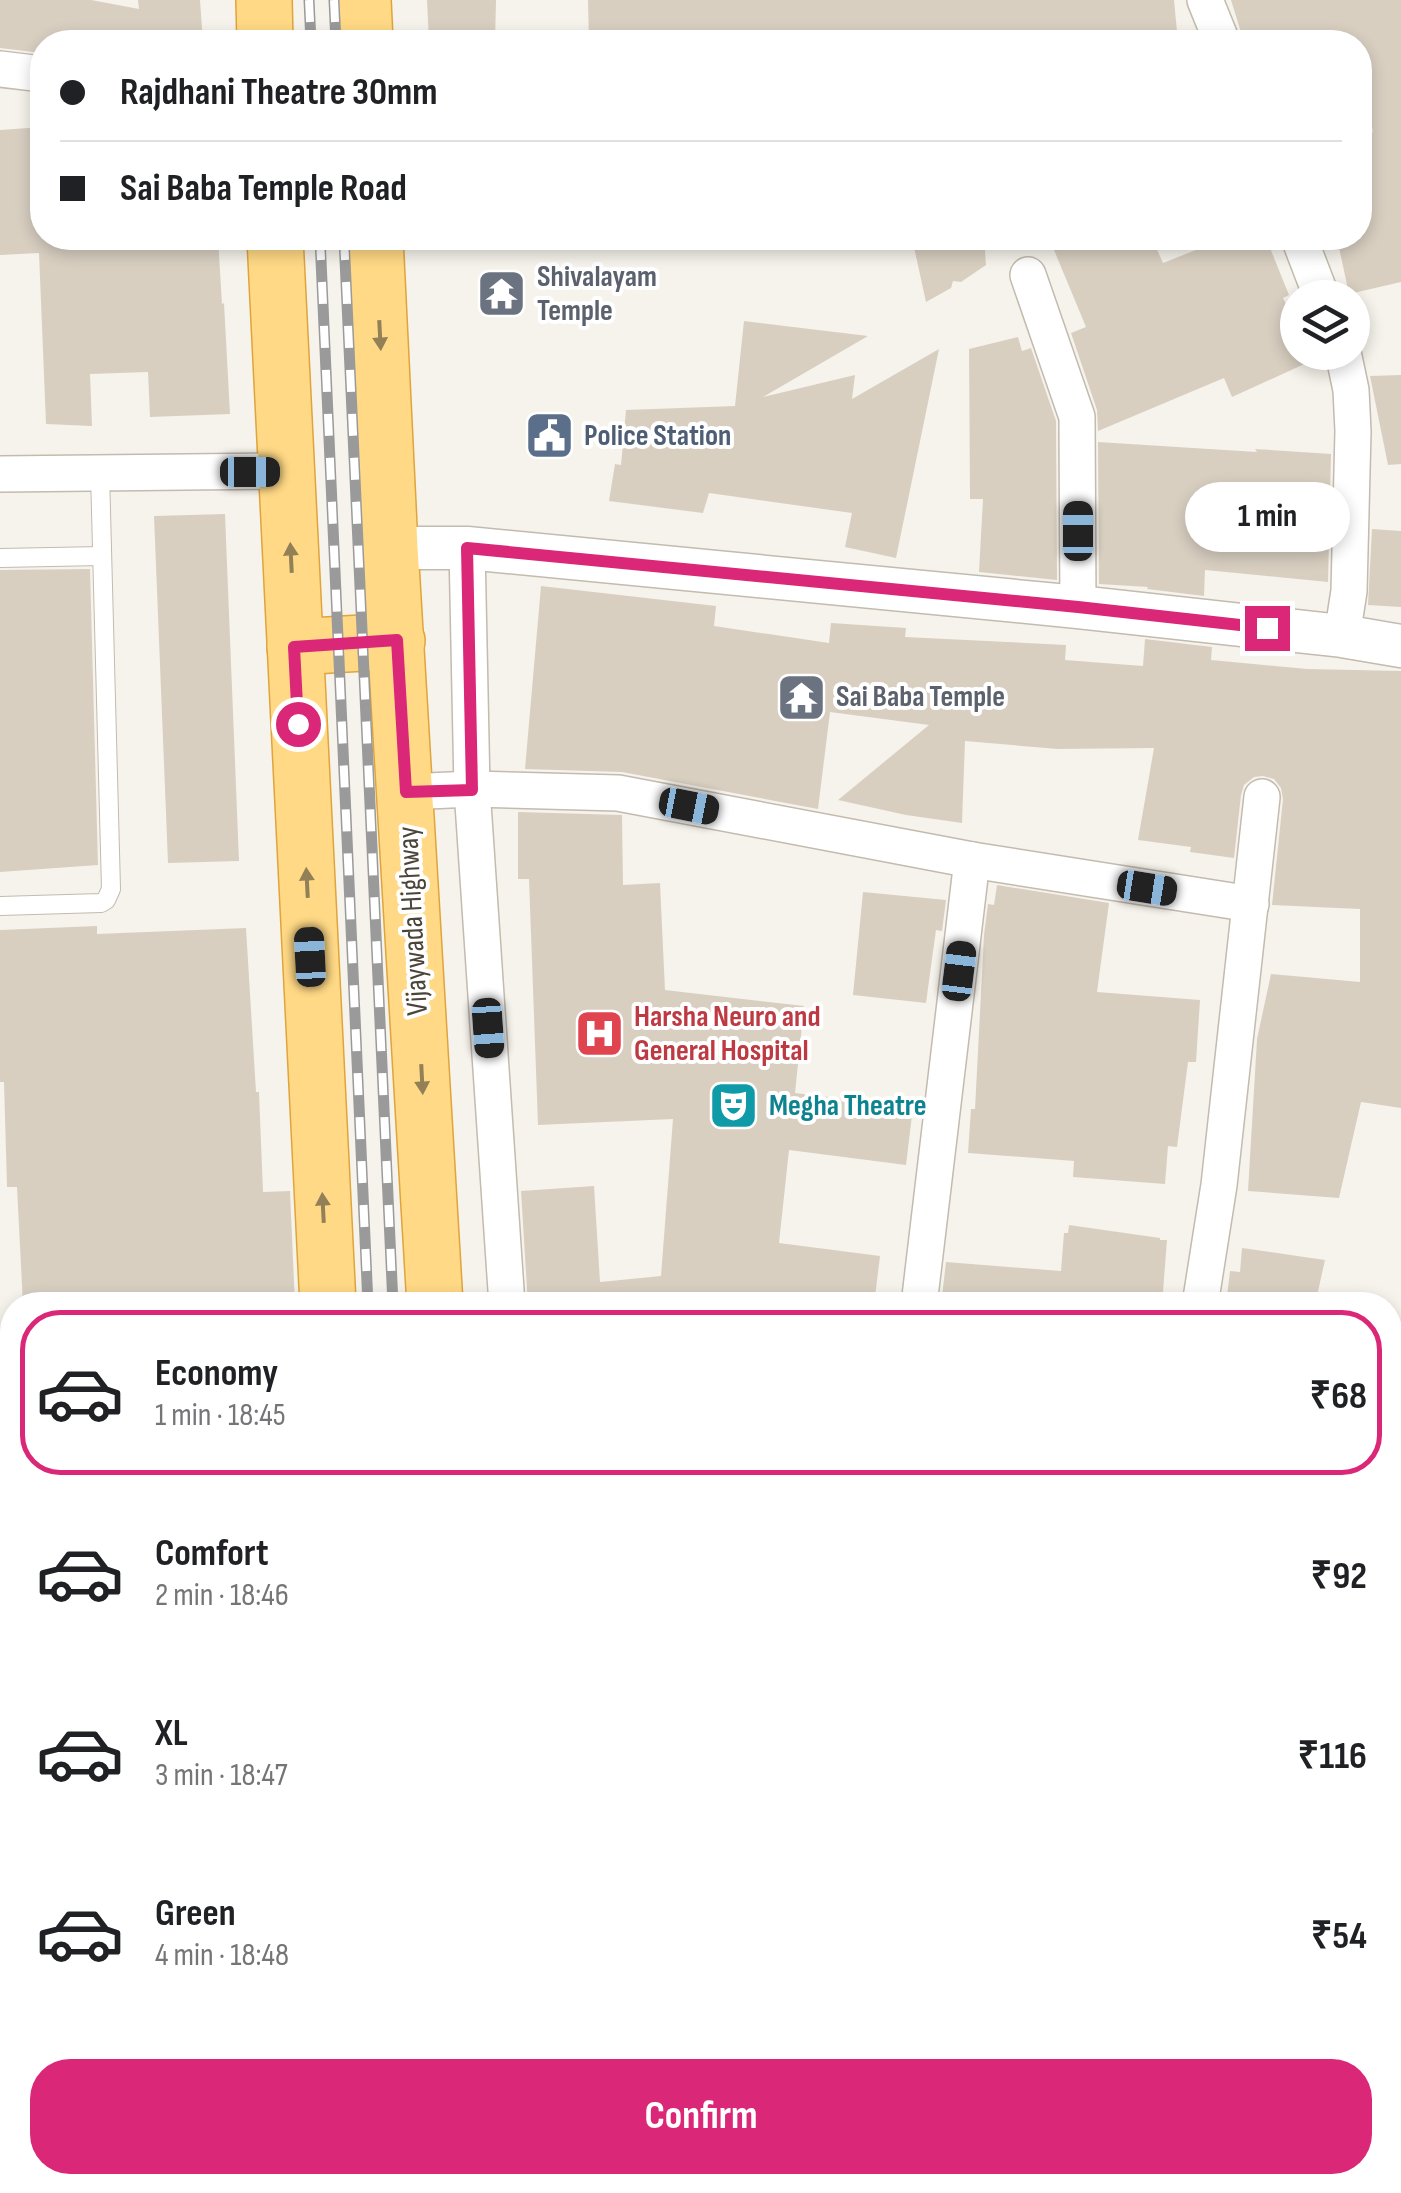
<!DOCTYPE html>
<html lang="en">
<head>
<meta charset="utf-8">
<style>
  :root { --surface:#fff; --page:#f2f2f2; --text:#202124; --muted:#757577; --line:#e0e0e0; --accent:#db2777 }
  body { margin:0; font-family:"Sofia Sans Condensed",sans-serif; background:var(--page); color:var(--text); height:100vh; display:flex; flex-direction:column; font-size:38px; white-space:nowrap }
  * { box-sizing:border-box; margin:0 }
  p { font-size:32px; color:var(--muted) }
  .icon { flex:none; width:55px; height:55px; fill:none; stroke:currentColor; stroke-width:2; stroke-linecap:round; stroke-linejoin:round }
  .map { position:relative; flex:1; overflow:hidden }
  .panel { position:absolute; left:0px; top:1292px; width:1402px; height:902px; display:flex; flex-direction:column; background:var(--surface); border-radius:40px 40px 0 0; box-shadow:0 5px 15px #0003 }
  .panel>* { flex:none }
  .guide { position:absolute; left:30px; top:30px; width:1342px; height:220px; border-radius:40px; box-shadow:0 5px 15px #0003; display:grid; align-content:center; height:220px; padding:0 30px; background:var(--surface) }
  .fabs { position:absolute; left:1280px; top:280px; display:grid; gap:20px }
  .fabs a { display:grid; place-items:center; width:90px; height:90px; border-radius:50%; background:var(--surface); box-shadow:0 5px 15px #0003; font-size:50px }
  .end { position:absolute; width:45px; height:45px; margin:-22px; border:12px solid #db2777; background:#fff; box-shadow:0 0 0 5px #fff }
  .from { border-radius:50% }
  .bubble { position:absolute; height:70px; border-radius:35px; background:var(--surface); box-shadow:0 5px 15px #0003; font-size:32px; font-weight:700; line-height:70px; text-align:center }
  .car { position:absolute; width:30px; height:60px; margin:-30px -15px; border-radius:12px; box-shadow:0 0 8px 2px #0007; background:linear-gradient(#222 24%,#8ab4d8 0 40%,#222 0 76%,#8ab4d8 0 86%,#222 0) }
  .guide b { display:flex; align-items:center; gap:35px; height:95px; font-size:38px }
  .guide b+b { border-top:2px solid var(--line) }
  .guide i { width:25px; height:25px; background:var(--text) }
  ul { padding:18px 0 0; list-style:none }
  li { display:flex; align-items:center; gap:30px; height:165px; margin:0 20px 15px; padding:0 10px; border:5px solid transparent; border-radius:40px }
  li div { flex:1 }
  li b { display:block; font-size:38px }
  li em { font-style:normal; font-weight:700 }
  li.active { border-color:var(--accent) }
  li>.icon { width:90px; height:90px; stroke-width:1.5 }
  .cta { display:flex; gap:20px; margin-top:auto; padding:20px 30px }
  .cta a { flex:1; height:115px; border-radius:40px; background:var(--accent); color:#fff; font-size:40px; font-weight:700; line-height:115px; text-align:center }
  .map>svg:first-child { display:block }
  .building { fill:#d8cfc1 }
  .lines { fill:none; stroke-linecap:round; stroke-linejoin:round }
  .service-casing { stroke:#c2bbae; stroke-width:20 }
  .minor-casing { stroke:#c2bbae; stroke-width:38 }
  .tertiary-casing { stroke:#c2bbae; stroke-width:45 }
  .trunk-casing { stroke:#e0a43c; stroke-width:58 }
  .service { stroke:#fff; stroke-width:18 }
  .minor { stroke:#fff; stroke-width:35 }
  .tertiary { stroke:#fff; stroke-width:42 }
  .trunk { stroke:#ffd985; stroke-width:55 }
  .rail-casing { stroke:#9a9a9a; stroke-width:11 }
  .rail { stroke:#fff; stroke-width:8; stroke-dasharray:22; stroke-linecap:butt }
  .oneway { fill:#938057 }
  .route { stroke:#db2777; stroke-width:12 }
  .labels { text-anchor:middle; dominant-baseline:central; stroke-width:8; stroke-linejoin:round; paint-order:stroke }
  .worship-label { font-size:30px; font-weight:bold; fill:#5b616d; stroke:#fff; text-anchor:start }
  .service-label { font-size:30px; font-weight:bold; fill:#4e5e75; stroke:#fff; text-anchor:start }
  .street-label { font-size:30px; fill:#4b4439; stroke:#fff }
  .health-label { font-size:30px; font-weight:bold; fill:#be3a42; stroke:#fff; text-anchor:start }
  .culture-label { font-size:30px; font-weight:bold; fill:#0d838f; stroke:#fff; text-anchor:start }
</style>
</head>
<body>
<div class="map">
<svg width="1401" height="2193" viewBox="0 0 1401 2193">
  <rect width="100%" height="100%" fill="#f6f3ec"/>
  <g class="building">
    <path d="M0,0H91L139,9L138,0H200L203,42H42V53L0,48Z"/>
    <path d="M427,0H496L495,42H429Z"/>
    <path d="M588,0H1174L1178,42H589Z"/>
    <path d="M1231,0H1401V282L1349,294L1337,238H1360V138L1373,132L1360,74V42H1244Z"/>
    <path d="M42,127V238H218L222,304L224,303L230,414L150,417L148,372L90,374L92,426L46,424L39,253L0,255V130Z"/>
    <path d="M912,238H984L986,265L961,282L953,281L951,288L926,302Z"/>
    <path d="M1049,238H1152L1163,263L1226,238H1266L1289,295L1283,298L1298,330V352H1307L1311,361L1232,397L1224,378L1098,431L1097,410L1071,333L1086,327Z"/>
    <path d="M744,321L868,336L763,397L855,375L852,399L939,349L896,558L845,547L852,513L709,493L703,513L609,501L615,464L621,465L626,410L735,406Z"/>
    <path d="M1018,337L1022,351L1031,348L1056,421L1057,580L979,572L983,499H970L969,349Z"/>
    <path d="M1401,375V464L1388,465L1370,376Z"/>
    <path d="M1098,442L1257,452L1255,449L1331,454L1328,582L1205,570L1204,596L1147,589L1148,587L1099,584Z"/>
    <path d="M225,514L239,861L168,863L154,516Z"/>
    <path d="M1372,529L1401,531V607L1368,605Z"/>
    <path d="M90,569L98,865L0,872V570Z"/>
    <path d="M541,586L716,606L714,626L829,643L831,623L906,628L905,637L1066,645L1065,660L1143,666L1145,639L1212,647L1211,660L1307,669L1401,671V1108L1361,1102L1339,1198L1248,1191L1257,1039L1271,974L1360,982V909L1272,905L1283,799L1281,788L1274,779L1263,776L1254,777L1244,785L1241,795L1234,858L1190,852L1191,847L1138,840L1154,748L1058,749L965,741L962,823L906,815L838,800L929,725L830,712L818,809L622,772L525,769Z"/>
    <path d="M518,812L622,815L623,885L660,883L665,990L804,1006L795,1093L913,1107L906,1165L789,1150L779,1243L880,1256L874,1305H528L521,1191L594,1186L600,1282L661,1276L673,1119L538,1125L529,879H518Z"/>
    <path d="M997,885L1109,903L1097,992L1200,1000L1196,1062H1188L1177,1147L1168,1146L1165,1184L1073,1177L1074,1161L968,1153L971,1109H975L984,935L988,904L994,905Z"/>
    <path d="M863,892L946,900L942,931L936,930L926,1003L853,995Z"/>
    <path d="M97,926V934L246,928L256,1092H259L263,1192L290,1191L295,1305H23L17,1187H7L4,1082H0V930Z"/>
    <path d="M1069,1225L1160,1238V1240H1167L1162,1305H941L946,1262L1061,1271L1064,1233H1068Z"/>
    <path d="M1242,1248L1325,1260L1315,1305H1226L1230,1271L1240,1272Z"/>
  </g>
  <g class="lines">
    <defs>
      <g id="service">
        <path d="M0,558L102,556"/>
        <path d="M0,906L101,903L106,900L111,889L100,473"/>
        <path d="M0,1934L12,1938"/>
        <path d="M70,2182V2193"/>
        <path d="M265,2193L266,2182"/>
      </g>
      <g id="minor">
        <path d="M1205,0L1222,42"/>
        <path d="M0,69L42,74"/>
        <path d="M1299,238L1322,298"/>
        <path d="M1028,275L1077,417L1078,607"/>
        <path d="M0,474L287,471"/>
        <path d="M467,548L472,789L507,1305"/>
        <path d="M1342,636L1349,591L1353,431L1351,390L1343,352"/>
        <path d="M406,792L472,789L618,793L972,860L1251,904"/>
        <path d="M919,1305L972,860"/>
        <path d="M1200,1305L1219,1185L1262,797"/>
        <path d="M0,1401H12"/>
        <path d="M1390,1420L1401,1421"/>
        <path d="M1390,1760L1401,1761"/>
        <path d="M0,1831L12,1833"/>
        <path d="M546,2182L547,2193"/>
        <path d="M1227,2193V2182"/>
      </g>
      <g id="tertiary">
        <path d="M390,548H467L1078,607L1342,636L1401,646"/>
        <path d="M1390,2060L1401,2057"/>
        <path d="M644,2182L689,2193"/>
        <path d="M1033,2193L1050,2182"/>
      </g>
      <g id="trunk">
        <path d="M264,0L265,42"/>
        <path d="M363,0L365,42"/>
        <path d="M275,238L328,1305"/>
        <path d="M375,238L390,548L435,1305"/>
        <path d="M295,647L397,641"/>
        <path d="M384,2182V2193"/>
        <path d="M476,2182V2193"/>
      </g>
    </defs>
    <use href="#service" class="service-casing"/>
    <use href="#minor" class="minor-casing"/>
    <use href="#tertiary" class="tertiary-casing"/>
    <use href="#trunk" class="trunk-casing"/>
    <use href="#service" class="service"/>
    <use href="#minor" class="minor"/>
    <use href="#tertiary" class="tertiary"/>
    <use href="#trunk" class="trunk"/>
    <defs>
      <g id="rail">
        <path d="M309,0L311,42"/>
        <path d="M334,0L336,42"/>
        <path d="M320,238L368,1305"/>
        <path d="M344,238L393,1305"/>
        <path d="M410,2182V2193"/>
        <path d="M436,2182L437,2193"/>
      </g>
    </defs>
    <use href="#rail" class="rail-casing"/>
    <use href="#rail" class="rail"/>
  </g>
  <defs><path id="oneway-solid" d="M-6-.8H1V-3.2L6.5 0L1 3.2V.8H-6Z" transform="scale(2.5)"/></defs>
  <g class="oneway">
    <use href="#oneway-solid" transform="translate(380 335) rotate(87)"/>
    <use href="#oneway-solid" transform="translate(291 558) rotate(-93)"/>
    <use href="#oneway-solid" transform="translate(307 883) rotate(-93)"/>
    <use href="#oneway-solid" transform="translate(422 1079) rotate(87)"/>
    <use href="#oneway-solid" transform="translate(323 1208) rotate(-93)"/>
  </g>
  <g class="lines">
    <path class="route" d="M298,724L294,647L397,640L406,792L472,790L467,548L1078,607L1267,628"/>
  </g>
  <defs>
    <symbol id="temple-square" viewBox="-11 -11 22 22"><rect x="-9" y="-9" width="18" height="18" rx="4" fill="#6b7280" stroke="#fff"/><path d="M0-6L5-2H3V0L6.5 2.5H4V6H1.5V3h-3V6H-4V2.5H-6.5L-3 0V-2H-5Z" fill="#fff"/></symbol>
    <symbol id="civic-square" viewBox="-11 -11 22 22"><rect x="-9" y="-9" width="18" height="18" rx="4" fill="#5c6f8a" stroke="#fff"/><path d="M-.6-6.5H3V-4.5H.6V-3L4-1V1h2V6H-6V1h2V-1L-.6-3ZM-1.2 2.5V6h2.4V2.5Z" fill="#fff"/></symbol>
    <symbol id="hospital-square" viewBox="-11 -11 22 22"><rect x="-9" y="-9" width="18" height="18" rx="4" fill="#e0444e" stroke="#fff"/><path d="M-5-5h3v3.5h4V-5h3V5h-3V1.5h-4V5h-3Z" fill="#fff"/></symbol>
    <symbol id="theatre-square" viewBox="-11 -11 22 22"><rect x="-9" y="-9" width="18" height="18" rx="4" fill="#0f9aa8" stroke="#fff"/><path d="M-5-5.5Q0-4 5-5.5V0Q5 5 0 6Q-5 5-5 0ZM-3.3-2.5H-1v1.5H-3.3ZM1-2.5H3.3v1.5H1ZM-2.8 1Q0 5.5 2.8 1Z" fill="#fff"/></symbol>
  </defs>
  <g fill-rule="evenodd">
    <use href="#temple-square" x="474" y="266" width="55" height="55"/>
    <use href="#civic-square" x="522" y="408" width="55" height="55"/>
    <use href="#temple-square" x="774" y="670" width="55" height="55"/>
    <use href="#hospital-square" x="572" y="1006" width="55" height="55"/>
    <use href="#theatre-square" x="706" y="1078" width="55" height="55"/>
  </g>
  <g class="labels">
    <g class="worship-label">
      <text x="537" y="277">Shivalayam<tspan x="537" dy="34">Temple</tspan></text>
      <text x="836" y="697">Sai Baba Temple</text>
    </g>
    <g class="service-label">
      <text x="584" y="436">Police Station</text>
    </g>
    <g class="street-label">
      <text transform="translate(413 921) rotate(-93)">Vijaywada Highway</text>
    </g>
    <g class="health-label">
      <text x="634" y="1017">Harsha Neuro and<tspan x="634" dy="34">General Hospital</tspan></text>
    </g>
    <g class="culture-label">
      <text x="769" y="1106">Megha Theatre</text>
    </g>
  </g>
</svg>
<div class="fabs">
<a><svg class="icon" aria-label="layers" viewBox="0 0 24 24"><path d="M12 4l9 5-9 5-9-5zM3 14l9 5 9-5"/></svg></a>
</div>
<i class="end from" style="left:298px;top:724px"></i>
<i class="end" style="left:1267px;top:628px"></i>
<div class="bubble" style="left:1185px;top:482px;width:165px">1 min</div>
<i class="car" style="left:250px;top:472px;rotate:90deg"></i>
<i class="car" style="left:1078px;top:531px;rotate:0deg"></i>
<i class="car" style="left:689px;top:806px;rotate:101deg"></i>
<i class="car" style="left:1147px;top:888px;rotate:99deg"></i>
<i class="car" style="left:310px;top:957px;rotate:357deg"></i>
<i class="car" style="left:959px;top:971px;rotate:7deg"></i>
<i class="car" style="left:488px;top:1028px;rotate:176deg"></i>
<div class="guide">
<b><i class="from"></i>Rajdhani Theatre 30mm</b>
<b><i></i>Sai Baba Temple Road</b>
</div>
<section class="panel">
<ul>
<li class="active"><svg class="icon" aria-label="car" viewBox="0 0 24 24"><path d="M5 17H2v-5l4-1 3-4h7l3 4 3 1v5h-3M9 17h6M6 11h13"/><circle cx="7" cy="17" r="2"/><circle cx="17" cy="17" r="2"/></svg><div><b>Economy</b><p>1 min · 18:45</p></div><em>₹68</em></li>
<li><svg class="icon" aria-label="car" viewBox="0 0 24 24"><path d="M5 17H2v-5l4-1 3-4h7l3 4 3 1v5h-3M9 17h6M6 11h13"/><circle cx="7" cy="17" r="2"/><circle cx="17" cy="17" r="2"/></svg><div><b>Comfort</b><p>2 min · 18:46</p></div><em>₹92</em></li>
<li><svg class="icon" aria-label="car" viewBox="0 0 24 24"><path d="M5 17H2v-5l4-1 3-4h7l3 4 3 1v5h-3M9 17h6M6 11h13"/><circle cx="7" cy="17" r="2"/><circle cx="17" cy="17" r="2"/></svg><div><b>XL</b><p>3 min · 18:47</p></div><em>₹116</em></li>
<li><svg class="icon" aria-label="car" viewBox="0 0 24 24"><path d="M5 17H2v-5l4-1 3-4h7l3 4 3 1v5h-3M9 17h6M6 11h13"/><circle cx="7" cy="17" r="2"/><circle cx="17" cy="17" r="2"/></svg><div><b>Green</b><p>4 min · 18:48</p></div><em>₹54</em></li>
</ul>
<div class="cta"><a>Confirm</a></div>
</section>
</div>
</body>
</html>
